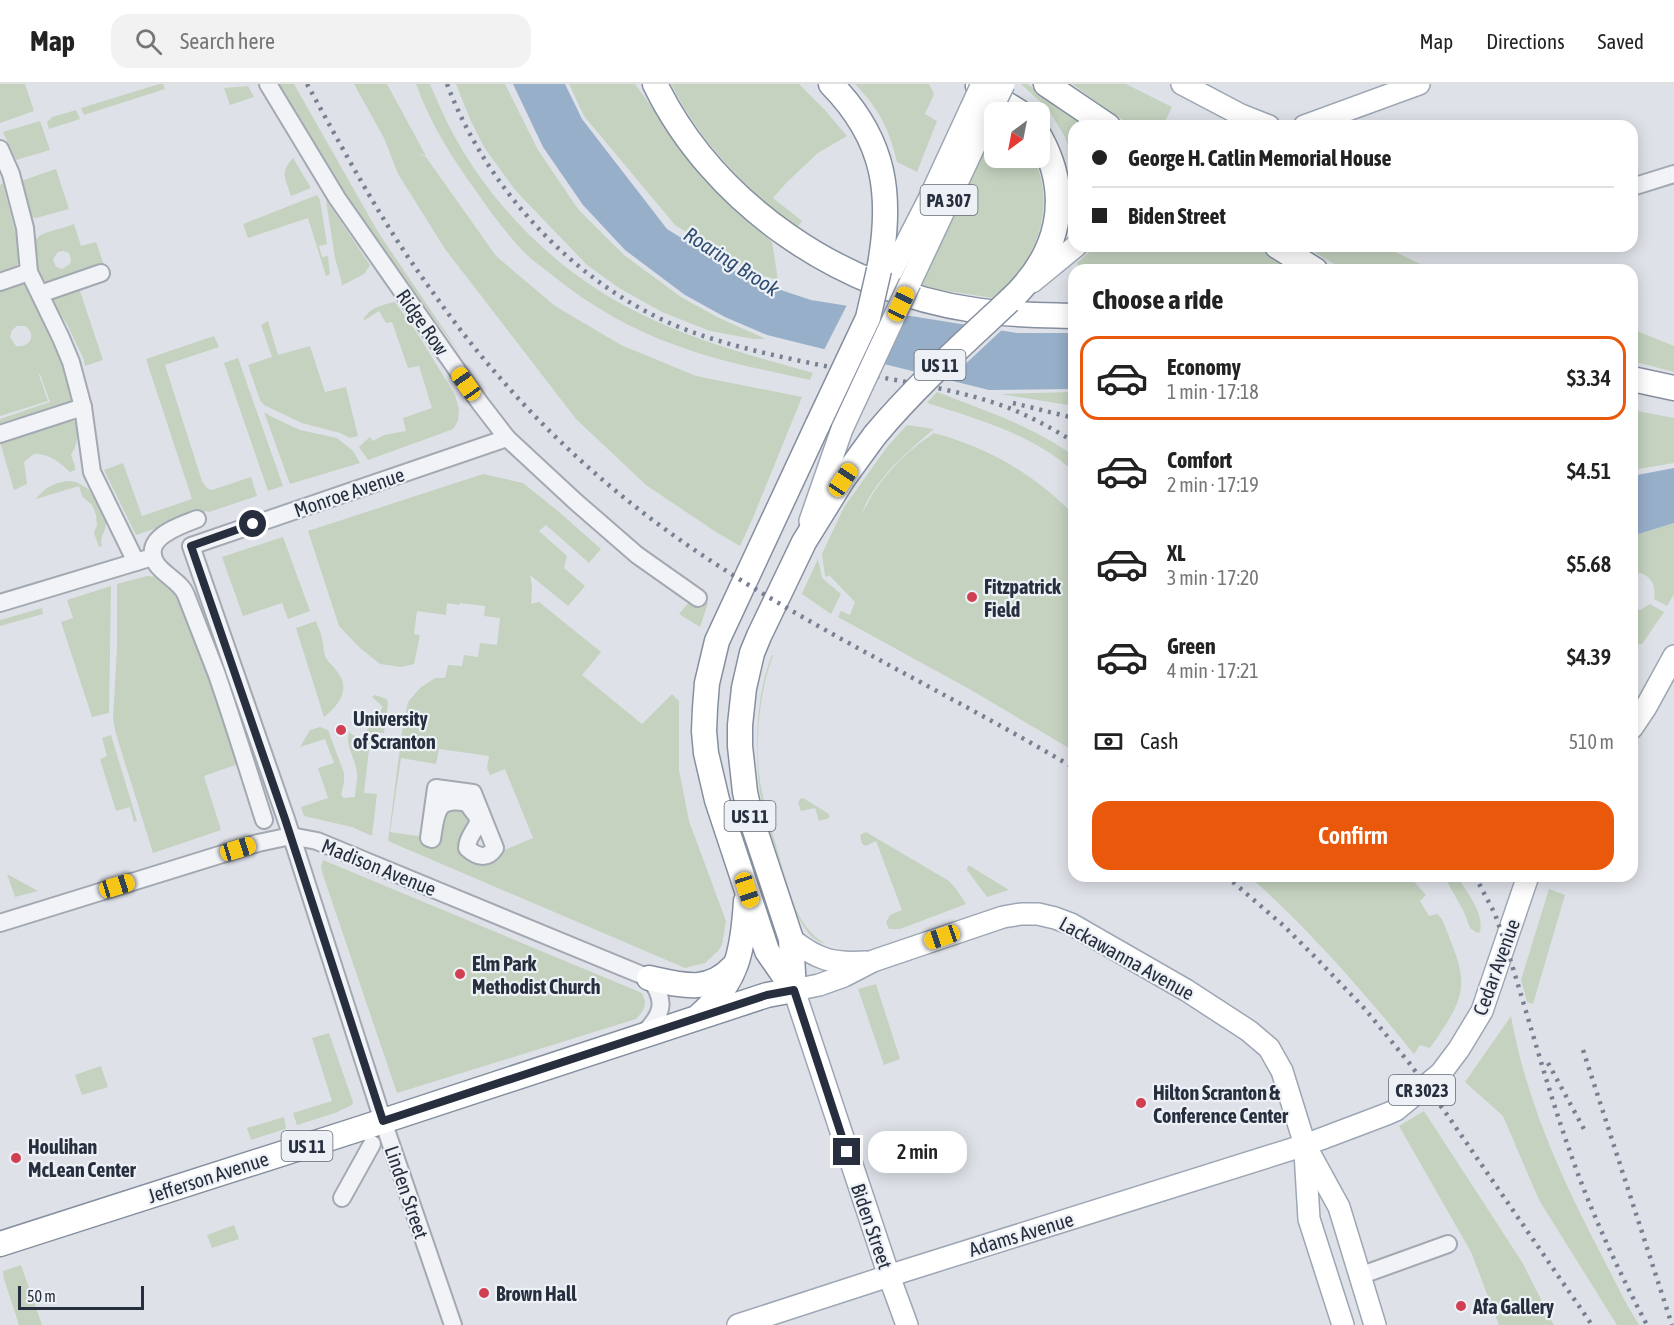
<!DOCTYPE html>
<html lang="en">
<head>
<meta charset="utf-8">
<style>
  :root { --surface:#fff; --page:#f2f2f2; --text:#222; --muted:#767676; --line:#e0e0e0; --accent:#ea580c }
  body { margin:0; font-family:"Asap Condensed",sans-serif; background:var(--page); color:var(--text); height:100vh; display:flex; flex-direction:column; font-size:22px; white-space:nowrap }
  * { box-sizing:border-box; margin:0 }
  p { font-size:20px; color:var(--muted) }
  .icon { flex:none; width:33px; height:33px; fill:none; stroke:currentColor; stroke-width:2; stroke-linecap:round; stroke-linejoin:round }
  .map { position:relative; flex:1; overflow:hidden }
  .side { position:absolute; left:1068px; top:180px; width:570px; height:618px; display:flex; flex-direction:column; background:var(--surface); border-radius:18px; box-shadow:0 3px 15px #0003 }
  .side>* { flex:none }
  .top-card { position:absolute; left:1068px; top:36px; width:570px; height:132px; border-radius:18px; box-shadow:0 3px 15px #0003; display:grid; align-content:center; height:132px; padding:0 24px; background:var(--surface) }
  .needle { width:39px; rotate:212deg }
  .buttons { position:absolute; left:984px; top:18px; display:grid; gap:12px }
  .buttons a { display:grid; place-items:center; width:66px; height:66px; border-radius:12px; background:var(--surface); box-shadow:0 3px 15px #0003; font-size:30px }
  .scale { position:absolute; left:18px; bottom:15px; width:126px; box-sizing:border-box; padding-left:6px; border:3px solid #272f3f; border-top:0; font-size:16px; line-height:21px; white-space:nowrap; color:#272f3f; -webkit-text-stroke:4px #edf1f6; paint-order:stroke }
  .end { position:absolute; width:27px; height:27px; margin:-14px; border:8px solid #272f3f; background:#fff; box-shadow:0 0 0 3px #fff }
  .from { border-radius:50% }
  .bubble { position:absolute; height:42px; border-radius:18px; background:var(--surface); box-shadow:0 3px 15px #0003; font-size:20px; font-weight:600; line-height:42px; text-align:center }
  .car { position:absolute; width:18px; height:36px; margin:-18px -9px; border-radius:8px; box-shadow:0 0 4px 2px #0007; background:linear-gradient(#f5c518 24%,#345 0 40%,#f5c518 0 76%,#345 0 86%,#f5c518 0) }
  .top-card b { display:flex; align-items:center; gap:21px; height:57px; font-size:22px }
  .top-card b+b { border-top:2px solid var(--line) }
  .top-card i { width:15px; height:15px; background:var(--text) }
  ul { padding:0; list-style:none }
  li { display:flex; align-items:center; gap:18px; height:84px; margin:0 12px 9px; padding:0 12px; border:3px solid transparent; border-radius:18px }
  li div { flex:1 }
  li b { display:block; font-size:22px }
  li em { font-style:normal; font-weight:600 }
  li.on { border-color:var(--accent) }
  li>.icon { width:54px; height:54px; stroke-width:1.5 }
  h2 { padding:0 24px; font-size:27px; line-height:72px }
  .pay { display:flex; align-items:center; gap:15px; height:66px; padding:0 24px; font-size:22px }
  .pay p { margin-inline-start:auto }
  .action { display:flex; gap:12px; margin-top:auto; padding:12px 24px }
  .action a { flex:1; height:69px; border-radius:18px; background:var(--accent); color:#fff; font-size:24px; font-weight:600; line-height:69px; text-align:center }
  header { display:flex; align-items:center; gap:36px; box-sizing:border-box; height:84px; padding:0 30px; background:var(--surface); border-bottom:2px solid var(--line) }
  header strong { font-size:28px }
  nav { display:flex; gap:33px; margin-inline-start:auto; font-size:21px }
  .search { width:420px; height:54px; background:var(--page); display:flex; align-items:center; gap:15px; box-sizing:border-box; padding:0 21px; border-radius:18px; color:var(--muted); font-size:22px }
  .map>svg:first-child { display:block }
  .green { fill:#c4d2bf; fill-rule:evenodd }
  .water { fill:#98afc9 }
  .pier { fill:#dee2e8 }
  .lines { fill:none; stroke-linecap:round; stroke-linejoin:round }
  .minor-casing { stroke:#a3a9b2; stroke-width:20 }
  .major-casing { stroke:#9da6b4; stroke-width:24 }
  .highway-casing { stroke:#858f9f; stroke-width:27 }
  .minor { stroke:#f1f3f6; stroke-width:16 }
  .major { stroke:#fff; stroke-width:21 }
  .highway { stroke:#fff; stroke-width:24 }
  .rail { stroke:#778192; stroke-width:4.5; stroke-dasharray:3 6; stroke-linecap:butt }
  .major-bridge-casing { stroke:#9da6b4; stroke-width:24; stroke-linecap:butt }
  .highway-bridge-casing { stroke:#858f9f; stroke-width:27; stroke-linecap:butt }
  .major-bridge { stroke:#fff; stroke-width:21 }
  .highway-bridge { stroke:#fff; stroke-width:24 }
  .route { stroke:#272f3f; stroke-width:8 }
  .poi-dot { fill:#d13f53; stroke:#edf1f6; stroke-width:2 }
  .labels { text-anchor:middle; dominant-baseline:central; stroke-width:4.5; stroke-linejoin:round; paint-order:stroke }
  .shield { fill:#edf1f6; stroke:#626976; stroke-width:1.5 }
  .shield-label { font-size:18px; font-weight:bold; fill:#272f3f }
  .street-label { font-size:20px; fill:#272f3f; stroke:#edf1f6 }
  .poi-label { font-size:20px; font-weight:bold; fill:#272f3f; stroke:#edf1f6; text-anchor:start }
  .water-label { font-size:21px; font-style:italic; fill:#304e74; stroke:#edf1f6 }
</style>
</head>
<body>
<header>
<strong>Map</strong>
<div class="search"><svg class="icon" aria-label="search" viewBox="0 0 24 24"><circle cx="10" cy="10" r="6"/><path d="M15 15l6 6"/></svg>Search here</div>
<nav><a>Map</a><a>Directions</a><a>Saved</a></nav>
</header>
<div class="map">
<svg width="1674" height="1241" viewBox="0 0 1674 1241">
  <rect width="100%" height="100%" fill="#dee2e8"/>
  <g class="green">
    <path d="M0,0H25L34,27L0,39Z"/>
    <path d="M159,0H163L165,5L84,31L81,24Z"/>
    <path d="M276,0H294L378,148L461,271L423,220L334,93Z"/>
    <path d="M354,0H387L426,72L412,67L426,73L496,172L555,222L621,261L696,292L802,313L752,436L740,462L716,448L646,401L576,335L445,165L398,90L384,54Z"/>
    <path d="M416,0H430C436,14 442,28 449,42C491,124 562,193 645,232C699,258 756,273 813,289L810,296C766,286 720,278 678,262C632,246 590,222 552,191C544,184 534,178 527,171C508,152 491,129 476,107C452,74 430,39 416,0Z"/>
    <path d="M456,0H505L538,66L578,125L624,171L681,213L717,233L766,255H754L710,247L662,228L619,204L587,181L515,106L484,63L470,35Z"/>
    <path d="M569,0H635L699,88L734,125L772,158L778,196L750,188L675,141L584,32Z"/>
    <path d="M671,0H799L824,25L847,52L818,69L787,98L773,114L802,137L797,144C745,104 701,59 671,0Z"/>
    <path d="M855,0H929L934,10L925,30L937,37L917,88L897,78C889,44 879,25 855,0Z"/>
    <path d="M1021,0H1027L1092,42H1074V79L1065,53L1048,25Z"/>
    <path d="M1072,0H1126L1172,23L1163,42H1131Z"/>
    <path d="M248,2L254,13L230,21L224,4Z"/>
    <path d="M76,26L80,35L49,45L47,38L52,33Z"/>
    <path d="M40,37L50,66L16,76L3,48Z"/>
    <path d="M994,49V74H1033C1052,108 1044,152 1022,184C1014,195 1003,204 993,214L928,204L917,199Z"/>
    <path d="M293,74L311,104L291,112C286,95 279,89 293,74Z"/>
    <path d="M56,85L69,125L36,134L30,133L21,97Z"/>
    <path d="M3,99L21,171C17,186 14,185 0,190V101Z"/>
    <path d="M317,111L320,116L327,160L319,162L322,173L328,172L330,190L326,192L308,134L248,154L243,140Z"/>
    <path d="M326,116L370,181L364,190L341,202L342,199L335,174Z"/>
    <path d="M74,140L81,162L96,158L104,181L44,201C38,189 24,161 41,151C51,146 64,144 74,140ZM63,167L69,169L71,175L70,180L62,185L56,183L53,175L58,168Z"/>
    <path d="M1096,162H1260L1297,186H1080L1077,179Z"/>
    <path d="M1304,162H1383L1433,186H1344Z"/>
    <path d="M21,198C38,206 68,295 74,316L72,319L0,343V335L50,318L40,290L39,291L48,317L0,332V205ZM17,242H25C37,250 31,264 16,262L10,253L12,246Z"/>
    <path d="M79,204L103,276L85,282L84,276L67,240L49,214Z"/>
    <path d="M395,218L417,249L455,311L459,325L458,337L453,345L448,347L368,376L359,363L370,353L373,357L384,351L406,347L403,334L432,324L419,282L408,284L392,238L386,239L379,227L363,237C369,223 382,221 395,218Z"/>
    <path d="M268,237L278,271L310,262L325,308L346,303L358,352L350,354L340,349L302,339L264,321L260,316L248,281L272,273L261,241Z"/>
    <path d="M1632,245L1674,262V288L1632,277Z"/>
    <path d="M214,252L219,263L165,281L202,397C205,402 207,405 212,406L251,393L257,412L209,428L206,427L198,430L136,451L104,386L123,379L142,432L192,415L146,275Z"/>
    <path d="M238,274L283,402L268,407L224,279Z"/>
    <path d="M937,308C984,326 1033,342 1074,372V388C1034,351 978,335 927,319Z"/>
    <path d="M1074,308V322L1000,310Z"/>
    <path d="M1632,326L1674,334V379L1632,386Z"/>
    <path d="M264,328L270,332L300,346L337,354L353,367L360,379L290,400Z"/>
    <path d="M68,335C85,336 77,362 71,371L75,382V386L70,388C59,378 49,369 34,370L24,378L27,400L14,406L0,358Z"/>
    <path d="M907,341L934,345C906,369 877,393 862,428C867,422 870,414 874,408C889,385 911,364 934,349C989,364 1034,390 1074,431V667L971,606L838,533L841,527L850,531L855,518L829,491L827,493L825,492L822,470L844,423L887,363Z"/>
    <path d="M483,390L523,399L559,428L601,465L589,479L546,441L539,447L567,472L564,484L585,502L568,522L530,491L532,503L531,520L539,518L601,568L582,591L642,640L672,610L679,617V686L689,737L726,837L722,861L718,867L705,879L685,884L388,757L402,648L408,618L420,604L435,594H445L448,581L462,582L464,571L478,573L480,559L497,561L500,534L484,532L485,522L460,519L459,521L447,519L446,531L417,527L414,550L420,551L414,580L401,583L380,580L360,564L339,542L308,447ZM439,665L489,672L487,684L490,691L505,685L533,754L497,769L467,761L474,727L440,723L431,754L390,748L401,674L436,680Z"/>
    <path d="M70,397C88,399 106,420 106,439C106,448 99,453 102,462L99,463L94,449L97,441L96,431L92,421L82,412L79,402L36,415C45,403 55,398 70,397Z"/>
    <path d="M1674,439V510L1667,522L1654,515C1657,499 1648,488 1632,488V452Z"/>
    <path d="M283,453L310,527L288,535L282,519L243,532L222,473Z"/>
    <path d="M818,475L822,494L841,510L831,530L802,510L804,505Z"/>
    <path d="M147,492L160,493L175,506L184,530L216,602L241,679L204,692L221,746L153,769L116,650L113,635L117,564V500Z"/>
    <path d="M111,502L109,629L92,633L61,538L73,534L67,516Z"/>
    <path d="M690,517L708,519L700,543L679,530Z"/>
    <path d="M1650,520L1664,528L1642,560H1632V526H1640Z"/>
    <path d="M42,524L43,530L0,542V536Z"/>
    <path d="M316,537C318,543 321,549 322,555C324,562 323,568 326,574C329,580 335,583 338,589C351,606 338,622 324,633L296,544Z"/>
    <path d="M772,571L773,572C759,607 754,665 761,703C766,730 775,756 782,782C792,813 796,841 825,860C818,858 811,853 807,847C794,831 789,807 783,787C773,756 759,722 758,689C756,650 757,608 772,571Z"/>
    <path d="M375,611L387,615L388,620L384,649L371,648L364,709L377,710L372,752L352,743L304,732L301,723L328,714L318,684L334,679L325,655L300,663L310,646L320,643L328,646L344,689V698L341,711L344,714L355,713C355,705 358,696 357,690C356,675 345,663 349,648L360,656L383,623L372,613Z"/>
    <path d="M111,651L137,737L134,738L130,723L116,727L100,675L107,672L102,654Z"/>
    <path d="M803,714L829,730V734L819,737L815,724L801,727L798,719L800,715Z"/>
    <path d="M866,748L949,797L957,806L966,820L900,845H889L886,838L890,831L902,826L876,757L866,762L862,760L860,751Z"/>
    <path d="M323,776L642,909C648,920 644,927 636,935L397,1009L322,788L321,782Z"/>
    <path d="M968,782H970L1009,806L987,813L967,786Z"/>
    <path d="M7,790L38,807L15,813Z"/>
    <path d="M1249,792H1409L1426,811L1420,817L1429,832L1437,830L1442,835C1468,899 1471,906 1430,964L1420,961L1414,970C1363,907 1310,846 1249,792Z"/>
    <path d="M1444,792H1457C1466,807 1485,830 1480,848L1477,849L1470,844L1464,828Z"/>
    <path d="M1549,805L1565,811L1533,920L1527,918L1521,896Z"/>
    <path d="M876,900L900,975L884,981L858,905Z"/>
    <path d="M1511,932C1526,1017 1562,1096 1602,1172C1614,1195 1625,1219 1639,1241H1617L1539,1116L1503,1032L1465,998Z"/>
    <path d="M329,949L353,1018L352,1021L335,1029L297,1041L293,1029L332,1017L312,954Z"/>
    <path d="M101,982L108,1003L82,1011L75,991Z"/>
    <path d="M1424,1027L1522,1178L1554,1241H1499L1471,1168L1399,1042Z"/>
    <path d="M284,1033L286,1043L285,1045L251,1056L247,1044Z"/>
    <path d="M234,1141L239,1155L212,1164L207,1151Z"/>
    <path d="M21,1181L42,1241H19L4,1195L3,1187Z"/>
  </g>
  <g class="water">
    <path d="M513,0H565L582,35L667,145L748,195L811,216L1017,249H1074V305L989,306L767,251L725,233L685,211L625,166L583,121L543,63Z"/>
    <path d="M1674,384V439L1632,452V392Z"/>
  </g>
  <g class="pier">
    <path d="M848,219L903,228L878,282L823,268Z"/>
    <path d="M968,238L1004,244L945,299L911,291Z"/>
  </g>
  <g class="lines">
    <defs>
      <g id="minor">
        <path d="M268,0L337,114L480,319L507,354L576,418L637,471L698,514"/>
        <path d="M0,65L11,90L25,144L29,188L61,254L71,278L83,323L92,388L136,478"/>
        <path d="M1632,103L1674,90"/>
        <path d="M0,198L29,188"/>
        <path d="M40,210L101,189"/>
        <path d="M0,350L83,323"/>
        <path d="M197,435C184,440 156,449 153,465C149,486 180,494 186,511C196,537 206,562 216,588C233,637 248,686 264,736"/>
        <path d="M0,519L146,475"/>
        <path d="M436,704L473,709L495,764C487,776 477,773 467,764C467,752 477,746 479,735L467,719C436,712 436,729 432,755L429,754Z"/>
        <path d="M0,839L258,759L291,752L317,757L649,894C669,918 661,933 641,952"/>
        <path d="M342,1114L372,1060"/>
        <path d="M1362,1191L1448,1160"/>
        <path d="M453,1241L383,1037L286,735L191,462L507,354"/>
      </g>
      <g id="major">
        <path d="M1182,0L1241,31L1269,42"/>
        <path d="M1304,42L1419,0"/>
        <path d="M890,191L929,115L971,24"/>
        <path d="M1032,198L1076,162"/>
        <path d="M910,199L988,33"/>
        <path d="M810,437L842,345"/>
        <path d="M1632,644L1646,623L1674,572"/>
        <path d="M791,855C818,876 832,880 866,878"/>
        <path d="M1305,1068L1309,1135L1343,1241"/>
        <path d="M738,1241L904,1187L1305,1061L1387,1030L1396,1026L1441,989L1459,965L1482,927L1528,792"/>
        <path d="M907,1241L889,1192L794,906L819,901L844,892L873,877L1003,833L1021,830H1038L1055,834L1071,840L1186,906L1249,947L1269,964L1282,987L1305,1061L1339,1123L1375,1241"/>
      </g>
      <g id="highway">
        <path d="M655,0C714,121 842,207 974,226C1007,231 1041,231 1074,232"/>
        <path d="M831,0C886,56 893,112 879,186"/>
        <path d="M1046,0L1108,42"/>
        <path d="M978,2L1019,28"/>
        <path d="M1277,162L1315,186"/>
        <path d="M1009,217C1059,171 1073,113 1040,53"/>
        <path d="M1632,295L1674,304"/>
        <path d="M649,894C681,901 708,910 733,883"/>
        <path d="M794,906L767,867L717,716L706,669L704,647L705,624L707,599L717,557L818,340"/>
        <path d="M794,906L791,855L750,731L745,708L740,662V641L744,604L752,569L759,552L804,458L843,395L875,351"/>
        <path d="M700,931C738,897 743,866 746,817"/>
        <path d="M0,1160L365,1043L767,911L794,906"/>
      </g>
    </defs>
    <use href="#minor" class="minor-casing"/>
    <use href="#major" class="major-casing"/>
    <use href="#highway" class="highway-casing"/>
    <use href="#minor" class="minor"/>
    <use href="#major" class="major"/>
    <use href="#highway" class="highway"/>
    <g class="rail">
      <path d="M307,0C339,58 371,118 408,173C437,215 467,257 501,295C558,361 626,420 699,469C818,549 950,610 1074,684"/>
      <path d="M447,0C488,109 582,208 692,248C748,268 807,278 864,290C914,300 967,307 1014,326C1035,335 1055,346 1074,358"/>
      <path d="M1013,319L1074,334"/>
      <path d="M1226,792L1284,842L1318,876L1365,925L1410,980L1448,1032L1592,1241"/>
      <path d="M1475,792L1495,830L1505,859C1527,927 1545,997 1569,1065C1590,1126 1617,1184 1647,1241"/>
      <path d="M1583,966L1672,1241"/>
      <path d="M1548,979L1585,1047"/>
    </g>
    <defs>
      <g id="major-bridge">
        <path d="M971,24L982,0"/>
        <path d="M988,33L1004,0"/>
        <path d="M842,345L910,199"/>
      </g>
      <g id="highway-bridge">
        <path d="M818,340L868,234L879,186"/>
        <path d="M875,351C916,302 963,260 1009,217"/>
      </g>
    </defs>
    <use href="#major-bridge" class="major-bridge-casing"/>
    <use href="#highway-bridge" class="highway-bridge-casing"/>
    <use href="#major-bridge" class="major-bridge"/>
    <use href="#highway-bridge" class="highway-bridge"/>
  </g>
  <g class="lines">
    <path class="route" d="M253,440L191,462L285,735L383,1037L767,911L794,906L847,1068"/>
  </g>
  <g class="poi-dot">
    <circle cx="972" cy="513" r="6"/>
    <circle cx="341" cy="646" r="6"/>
    <circle cx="460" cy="890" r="6"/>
    <circle cx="1141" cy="1019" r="6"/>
    <circle cx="16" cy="1074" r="6"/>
    <circle cx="484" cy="1209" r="6"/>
    <circle cx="1461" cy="1222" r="6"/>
  </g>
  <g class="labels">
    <g class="shield">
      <rect x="920.5" y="101" width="57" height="30" rx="4.5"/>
      <rect x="914.5" y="266" width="51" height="30" rx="4.5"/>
      <rect x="724.5" y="717" width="51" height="30" rx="4.5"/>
      <rect x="1389" y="991" width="66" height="30" rx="4.5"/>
      <rect x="281.5" y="1047" width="51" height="30" rx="4.5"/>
    </g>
    <g class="shield-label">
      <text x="949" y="116">PA 307</text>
      <text x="940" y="281">US 11</text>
      <text x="750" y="732">US 11</text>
      <text x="1422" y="1006">CR 3023</text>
      <text x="307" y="1062">US 11</text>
    </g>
    <g class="street-label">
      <text transform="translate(423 238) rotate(55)">Ridge Row</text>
      <text transform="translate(349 408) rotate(-19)">Monroe Avenue</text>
      <text transform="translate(379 783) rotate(22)">Madison Avenue</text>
      <text transform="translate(1127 874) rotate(29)">Lackawanna Avenue</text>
      <text transform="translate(1496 883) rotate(-70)">Cedar Avenue</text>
      <text transform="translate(208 1093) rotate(-18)">Jefferson Avenue</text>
      <text transform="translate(407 1108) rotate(71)">Linden Street</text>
      <text transform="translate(872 1142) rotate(71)">Biden Street</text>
      <text transform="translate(1021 1150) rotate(-17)">Adams Avenue</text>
    </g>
    <g class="poi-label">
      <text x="984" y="502">Fitzpatrick<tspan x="984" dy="23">Field</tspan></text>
      <text x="353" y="634">University<tspan x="353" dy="23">of Scranton</tspan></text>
      <text x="472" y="879">Elm Park<tspan x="472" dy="23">Methodist Church</tspan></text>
      <text x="1153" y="1008">Hilton Scranton &amp;<tspan x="1153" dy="23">Conference Center</tspan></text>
      <text x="28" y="1062">Houlihan<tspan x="28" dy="23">McLean Center</tspan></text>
      <text x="496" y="1209">Brown Hall</text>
      <text x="1473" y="1222">Afa Gallery</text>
    </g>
    <g class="water-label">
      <text transform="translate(732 177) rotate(33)">Roaring Brook</text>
    </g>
  </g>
</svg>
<div class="buttons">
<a><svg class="needle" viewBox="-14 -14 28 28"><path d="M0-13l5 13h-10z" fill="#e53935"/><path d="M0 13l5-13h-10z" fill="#767676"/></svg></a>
</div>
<div class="scale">50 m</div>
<i class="end from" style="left:253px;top:440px"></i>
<i class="end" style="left:847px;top:1068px"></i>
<div class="bubble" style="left:868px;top:1047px;width:99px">2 min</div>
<i class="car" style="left:901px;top:220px;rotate:25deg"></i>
<i class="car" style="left:466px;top:300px;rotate:325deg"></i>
<i class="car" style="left:843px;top:396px;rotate:34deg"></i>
<i class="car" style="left:238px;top:765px;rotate:73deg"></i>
<i class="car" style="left:117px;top:802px;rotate:73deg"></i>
<i class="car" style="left:747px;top:806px;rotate:162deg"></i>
<i class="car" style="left:942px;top:853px;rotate:251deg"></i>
<div class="top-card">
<b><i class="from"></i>George H. Catlin Memorial House</b>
<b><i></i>Biden Street</b>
</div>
<section class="side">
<h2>Choose a ride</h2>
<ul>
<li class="on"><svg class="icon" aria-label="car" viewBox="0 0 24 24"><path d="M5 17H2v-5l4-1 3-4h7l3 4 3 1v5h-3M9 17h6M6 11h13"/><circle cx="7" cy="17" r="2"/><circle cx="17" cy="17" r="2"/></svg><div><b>Economy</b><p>1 min · 17:18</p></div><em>$3.34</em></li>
<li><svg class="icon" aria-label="car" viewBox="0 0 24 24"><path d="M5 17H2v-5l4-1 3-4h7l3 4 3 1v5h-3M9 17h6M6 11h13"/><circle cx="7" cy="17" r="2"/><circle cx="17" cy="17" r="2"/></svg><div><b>Comfort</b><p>2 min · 17:19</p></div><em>$4.51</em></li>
<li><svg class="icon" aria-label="car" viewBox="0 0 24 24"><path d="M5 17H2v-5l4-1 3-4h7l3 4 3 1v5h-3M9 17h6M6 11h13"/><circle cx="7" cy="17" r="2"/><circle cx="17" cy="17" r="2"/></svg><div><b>XL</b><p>3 min · 17:20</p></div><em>$5.68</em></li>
<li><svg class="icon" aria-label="car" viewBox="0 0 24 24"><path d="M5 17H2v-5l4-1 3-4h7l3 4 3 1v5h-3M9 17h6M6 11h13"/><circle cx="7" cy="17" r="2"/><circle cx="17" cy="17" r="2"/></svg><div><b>Green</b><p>4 min · 17:21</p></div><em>$4.39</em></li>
</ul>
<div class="pay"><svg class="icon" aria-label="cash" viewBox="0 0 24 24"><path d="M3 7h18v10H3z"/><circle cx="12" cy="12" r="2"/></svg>Cash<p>510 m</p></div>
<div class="action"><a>Confirm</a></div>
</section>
</div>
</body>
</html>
